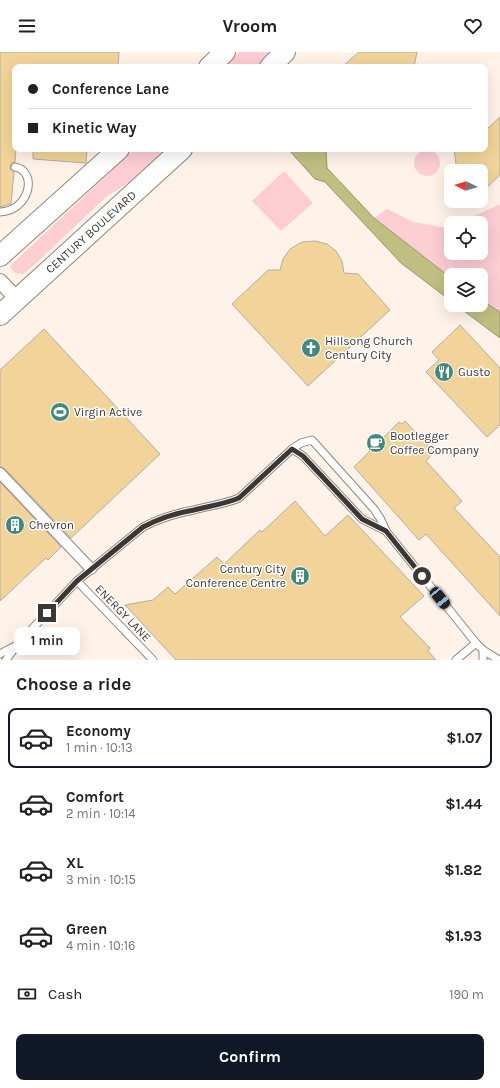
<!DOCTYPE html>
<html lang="en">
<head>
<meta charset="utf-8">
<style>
  :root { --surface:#fff; --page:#f6f6f6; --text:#222; --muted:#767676; --line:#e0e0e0; --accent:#111827 }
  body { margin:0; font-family:Karla,sans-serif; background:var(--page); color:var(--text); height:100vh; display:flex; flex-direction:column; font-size:15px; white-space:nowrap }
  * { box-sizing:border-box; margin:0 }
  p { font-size:13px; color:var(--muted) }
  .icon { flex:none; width:22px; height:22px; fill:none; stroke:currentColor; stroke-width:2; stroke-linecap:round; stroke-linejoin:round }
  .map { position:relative; height:608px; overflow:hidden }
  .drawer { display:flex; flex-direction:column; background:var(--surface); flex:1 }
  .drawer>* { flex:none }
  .guide { position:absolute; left:12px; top:12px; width:476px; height:88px; border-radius:8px; box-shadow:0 4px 16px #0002; display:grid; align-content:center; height:88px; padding:0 16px; background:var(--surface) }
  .needle { width:26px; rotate:275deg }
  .controls { position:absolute; left:444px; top:112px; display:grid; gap:8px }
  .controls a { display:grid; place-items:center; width:44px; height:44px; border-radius:8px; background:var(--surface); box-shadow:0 4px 16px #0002; font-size:20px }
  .end { position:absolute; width:18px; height:18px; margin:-9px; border:5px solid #3c3733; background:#fff; box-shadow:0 0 0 2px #fff }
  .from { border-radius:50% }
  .bubble { position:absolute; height:28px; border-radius:8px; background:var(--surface); box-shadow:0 4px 16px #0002; font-size:13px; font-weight:700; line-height:28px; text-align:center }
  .car { position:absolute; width:12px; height:24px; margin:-12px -6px; border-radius:5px; box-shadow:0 0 3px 1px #0007; background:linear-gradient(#222 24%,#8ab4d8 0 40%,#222 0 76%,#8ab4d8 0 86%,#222 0) }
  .guide b { display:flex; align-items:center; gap:14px; height:38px; font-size:15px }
  .guide b+b { border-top:1px solid var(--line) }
  .guide i { width:10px; height:10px; background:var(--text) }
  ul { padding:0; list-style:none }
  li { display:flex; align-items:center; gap:12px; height:60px; margin:0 8px 6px; padding:0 8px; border:2px solid transparent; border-radius:8px }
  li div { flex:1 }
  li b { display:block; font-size:15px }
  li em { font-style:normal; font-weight:700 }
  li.active { border-color:var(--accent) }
  li>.icon { width:36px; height:36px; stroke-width:1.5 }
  h2 { padding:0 16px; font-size:18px; line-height:48px }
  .pay { display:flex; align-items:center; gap:10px; height:44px; padding:0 16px; font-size:15px }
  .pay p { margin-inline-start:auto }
  .button { display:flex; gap:8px; margin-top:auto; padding:8px 16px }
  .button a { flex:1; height:46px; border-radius:8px; background:var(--accent); color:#fff; font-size:16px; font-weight:700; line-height:46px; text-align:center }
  header { display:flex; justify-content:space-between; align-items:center; height:52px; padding:0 16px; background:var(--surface); font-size:18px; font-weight:700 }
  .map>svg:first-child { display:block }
  .green { fill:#fccdd3 }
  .water { fill:#bfbf82; stroke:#98966a }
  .building { fill:#f2d49a; stroke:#b3ada1 }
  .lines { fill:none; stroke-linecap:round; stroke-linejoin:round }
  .service-casing { stroke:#90857c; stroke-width:9 }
  .pedestrian-casing { stroke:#90857c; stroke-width:12 }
  .minor-casing { stroke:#90857c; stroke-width:16 }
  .secondary-casing { stroke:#90857c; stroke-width:22 }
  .service { stroke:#fff; stroke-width:7 }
  .pedestrian { stroke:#fff; stroke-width:10 }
  .minor { stroke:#fff; stroke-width:14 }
  .secondary { stroke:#fff; stroke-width:20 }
  .route { stroke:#3c3733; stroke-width:5 }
  .labels { text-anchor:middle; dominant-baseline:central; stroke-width:3; stroke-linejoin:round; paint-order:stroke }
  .street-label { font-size:12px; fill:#3c3733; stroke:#fff }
  .poi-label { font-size:12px; fill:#3c3733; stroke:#fff; text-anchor:start }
</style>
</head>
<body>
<header><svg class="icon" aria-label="menu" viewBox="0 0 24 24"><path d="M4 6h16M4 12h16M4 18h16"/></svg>Vroom<svg class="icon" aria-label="heart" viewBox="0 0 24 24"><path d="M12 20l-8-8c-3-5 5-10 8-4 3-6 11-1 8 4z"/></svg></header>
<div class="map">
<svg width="500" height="608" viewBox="0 0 500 608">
  <rect width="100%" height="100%" fill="#fef2e9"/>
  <g class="green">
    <path d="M239,0H275L260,15H223Z"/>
    <path d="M135,97H169L138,125L107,144L33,214L23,222L15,221L10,214Z"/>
    <circle cx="427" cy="111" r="13"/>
    <path d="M284,119L313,151L281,179L252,149Z"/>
    <path d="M500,152V260L481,248V223H451V226L374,166L387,157L413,170L447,176L451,175V201H481V171H459Z"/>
  </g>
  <g class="water">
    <path d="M288,97H326L327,116L374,166L451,226V249L401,211L325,130L315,127Z"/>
    <path d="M481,248L500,260V286L456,253H481Z"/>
  </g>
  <g class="building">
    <path d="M0,0H119L118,15H15V97H16L15,110L12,111L10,115L11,118L14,120L11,152L0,155Z"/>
    <path d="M359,0H417L414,15H342Z"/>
    <path d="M500,65V123L481,141V119H457L454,97H485V79Z"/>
    <path d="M33,97H87L86,111L33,107Z"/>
    <path d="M315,189L327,192L336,199L342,209L344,221L358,222L390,258L308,334L232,252L268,218H280L283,207L290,197L302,190Z"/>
    <path d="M460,273L500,316V373L487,385L426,320L439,308L432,300Z"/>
    <path d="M44,277L160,402L71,486L5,417L0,415V318Z"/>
    <path d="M405,369L434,400L426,409L462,449L454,456L500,505V564L426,482L419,488L354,415L399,370L402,372Z"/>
    <path d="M0,430L61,495L48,508L46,506L0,549Z"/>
    <path d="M295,449L325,484L348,463L424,544L400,565L430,596L428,599L436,608H176L125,553L153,548L168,535L175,542L217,505L224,512L260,478L262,480Z"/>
  </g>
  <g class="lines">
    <defs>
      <g id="service">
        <path d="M0,160C30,159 38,119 15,115"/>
        <path d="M292,397L303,404L362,467L386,479"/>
        <path d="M77,529L153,608"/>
        <path d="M483,598V608"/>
        <path d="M0,602L15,594"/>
        <path d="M6,608L17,593L77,529L143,475C158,467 177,461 194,458C209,454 225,452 239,446L292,397L301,391L312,388L374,457L380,466L386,479L476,591L483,598L499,608"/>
        <path d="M456,608L476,591"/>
      </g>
      <path id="pedestrian" d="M0,421L91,517"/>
      <path id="minor" d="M0,229L17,247"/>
      <g id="secondary">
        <path d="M209,15L225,0"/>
        <path d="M270,15L285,0"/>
        <path d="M0,204L119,97"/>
        <path d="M0,263L182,97"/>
      </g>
    </defs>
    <use href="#service" class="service-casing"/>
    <use href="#pedestrian" class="pedestrian-casing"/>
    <use href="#minor" class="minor-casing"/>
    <use href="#secondary" class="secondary-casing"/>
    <use href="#service" class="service"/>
    <use href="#pedestrian" class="pedestrian"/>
    <use href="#minor" class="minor"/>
    <use href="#secondary" class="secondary"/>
  </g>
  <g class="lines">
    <path class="route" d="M47,561L77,529L143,475C158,467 176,461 194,458C209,454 225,452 239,446L292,397L303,404L362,467L386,479L422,524"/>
  </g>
  <defs>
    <symbol id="church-disc" viewBox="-11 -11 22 22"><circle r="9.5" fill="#43887e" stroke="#fff"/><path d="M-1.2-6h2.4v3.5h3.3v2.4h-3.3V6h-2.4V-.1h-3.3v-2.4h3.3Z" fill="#fff"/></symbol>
    <symbol id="restaurant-disc" viewBox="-11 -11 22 22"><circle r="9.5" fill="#43887e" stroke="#fff"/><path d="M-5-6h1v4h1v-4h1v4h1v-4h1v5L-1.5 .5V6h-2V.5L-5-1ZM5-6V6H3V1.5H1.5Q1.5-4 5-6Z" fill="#fff"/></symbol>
    <symbol id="stadium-disc" viewBox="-11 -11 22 22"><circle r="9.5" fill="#43887e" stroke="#fff"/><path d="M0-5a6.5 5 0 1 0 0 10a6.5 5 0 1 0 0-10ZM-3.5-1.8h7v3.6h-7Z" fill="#fff"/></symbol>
    <symbol id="cafe-disc" viewBox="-11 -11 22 22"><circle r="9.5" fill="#43887e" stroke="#fff"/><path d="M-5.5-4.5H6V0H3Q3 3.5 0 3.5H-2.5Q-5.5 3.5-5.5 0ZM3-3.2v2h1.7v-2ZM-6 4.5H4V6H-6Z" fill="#fff"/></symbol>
    <symbol id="building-disc" viewBox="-11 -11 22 22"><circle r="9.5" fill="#43887e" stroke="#fff"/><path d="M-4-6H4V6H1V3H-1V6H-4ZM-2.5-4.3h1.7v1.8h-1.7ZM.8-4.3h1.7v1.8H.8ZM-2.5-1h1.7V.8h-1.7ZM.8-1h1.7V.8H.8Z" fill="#fff"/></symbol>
  </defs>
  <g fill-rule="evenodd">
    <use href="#church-disc" x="300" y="285" width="22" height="22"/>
    <use href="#restaurant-disc" x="433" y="309" width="22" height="22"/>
    <use href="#stadium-disc" x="49" y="349" width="22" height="22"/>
    <use href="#cafe-disc" x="365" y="380" width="22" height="22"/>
    <use href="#building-disc" x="4" y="462" width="22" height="22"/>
    <use href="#building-disc" x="289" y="513" width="22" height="22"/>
  </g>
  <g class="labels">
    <g class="street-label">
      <text transform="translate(91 180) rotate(-42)">CENTURY BOULEVARD</text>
      <text transform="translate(123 561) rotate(46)">ENERGY LANE</text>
    </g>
    <g class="poi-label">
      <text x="325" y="289">Hillsong Church<tspan x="325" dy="14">Century City</tspan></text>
      <text x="458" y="320">Gusto</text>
      <text x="74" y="360">Virgin Active</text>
      <text x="390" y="384">Bootlegger<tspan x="390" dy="14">Coffee Company</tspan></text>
      <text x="29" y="473">Chevron</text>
      <text x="286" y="517" text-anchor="end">Century City<tspan x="286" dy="14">Conference Centre</tspan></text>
    </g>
  </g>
</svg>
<div class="controls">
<a><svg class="needle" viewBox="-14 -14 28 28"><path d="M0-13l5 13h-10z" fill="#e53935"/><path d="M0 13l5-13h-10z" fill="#767676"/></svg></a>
<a><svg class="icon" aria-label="locate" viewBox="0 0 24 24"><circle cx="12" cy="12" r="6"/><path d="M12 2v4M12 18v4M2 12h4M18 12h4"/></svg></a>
<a><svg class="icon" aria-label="layers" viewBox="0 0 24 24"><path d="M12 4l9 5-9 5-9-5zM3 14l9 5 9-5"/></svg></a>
</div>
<i class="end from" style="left:422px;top:524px"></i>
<i class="end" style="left:47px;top:561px"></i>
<div class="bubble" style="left:14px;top:575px;width:66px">1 min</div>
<i class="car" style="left:440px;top:546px;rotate:141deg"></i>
<div class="guide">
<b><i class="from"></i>Conference Lane</b>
<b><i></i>Kinetic Way</b>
</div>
</div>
<section class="drawer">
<h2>Choose a ride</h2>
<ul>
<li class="active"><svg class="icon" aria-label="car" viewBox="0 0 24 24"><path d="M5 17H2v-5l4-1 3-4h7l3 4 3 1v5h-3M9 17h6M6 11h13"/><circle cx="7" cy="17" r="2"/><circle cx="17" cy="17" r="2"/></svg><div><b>Economy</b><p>1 min · 10:13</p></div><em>$1.07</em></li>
<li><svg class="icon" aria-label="car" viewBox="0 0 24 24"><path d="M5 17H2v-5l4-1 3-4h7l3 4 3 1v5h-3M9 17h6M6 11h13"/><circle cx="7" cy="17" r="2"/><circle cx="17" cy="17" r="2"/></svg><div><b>Comfort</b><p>2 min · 10:14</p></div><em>$1.44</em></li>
<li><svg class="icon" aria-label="car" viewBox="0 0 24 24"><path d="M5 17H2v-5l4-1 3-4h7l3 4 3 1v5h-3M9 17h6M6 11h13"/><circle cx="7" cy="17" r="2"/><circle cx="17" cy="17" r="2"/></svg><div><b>XL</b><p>3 min · 10:15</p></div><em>$1.82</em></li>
<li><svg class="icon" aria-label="car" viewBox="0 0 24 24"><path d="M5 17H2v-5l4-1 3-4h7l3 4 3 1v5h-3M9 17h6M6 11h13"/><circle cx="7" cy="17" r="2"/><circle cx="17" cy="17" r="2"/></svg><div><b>Green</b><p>4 min · 10:16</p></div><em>$1.93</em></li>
</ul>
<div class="pay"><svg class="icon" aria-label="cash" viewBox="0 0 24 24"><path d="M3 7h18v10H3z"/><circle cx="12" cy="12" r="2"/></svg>Cash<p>190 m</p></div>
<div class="button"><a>Confirm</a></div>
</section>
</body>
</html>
